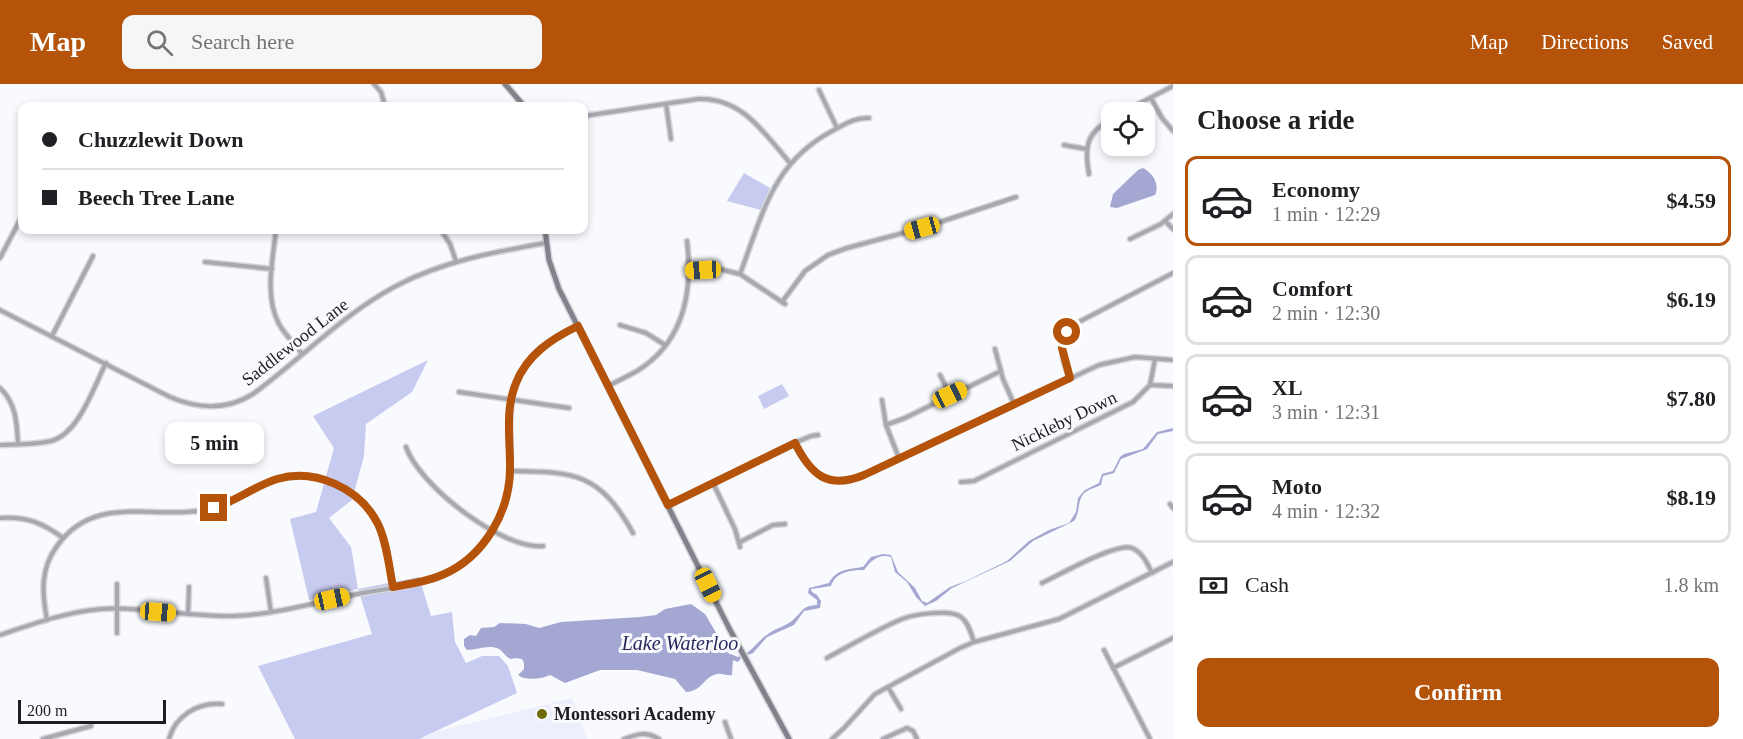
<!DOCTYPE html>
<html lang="en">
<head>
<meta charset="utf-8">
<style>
  :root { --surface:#fff; --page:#f6f6f6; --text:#202124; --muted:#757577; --line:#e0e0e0; --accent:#b45309 }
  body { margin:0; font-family:Georgia,serif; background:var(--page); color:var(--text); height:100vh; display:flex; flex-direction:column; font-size:22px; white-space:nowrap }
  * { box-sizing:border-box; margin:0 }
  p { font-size:20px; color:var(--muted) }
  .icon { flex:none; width:33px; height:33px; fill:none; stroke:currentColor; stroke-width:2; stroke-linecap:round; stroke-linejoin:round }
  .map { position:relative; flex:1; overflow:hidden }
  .panel { display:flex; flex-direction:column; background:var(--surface); width:570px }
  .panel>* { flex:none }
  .top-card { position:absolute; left:18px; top:18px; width:570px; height:132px; border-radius:12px; box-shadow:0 3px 9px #0003; display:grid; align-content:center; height:132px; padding:0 24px; background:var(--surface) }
  .fabs { position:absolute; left:1101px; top:18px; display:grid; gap:12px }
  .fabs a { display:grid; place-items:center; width:54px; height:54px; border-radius:12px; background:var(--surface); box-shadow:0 3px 9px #0003; font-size:30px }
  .scale { position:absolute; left:18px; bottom:15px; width:148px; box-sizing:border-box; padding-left:6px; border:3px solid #1d1d23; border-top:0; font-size:16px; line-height:21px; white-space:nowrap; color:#1d1d23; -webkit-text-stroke:4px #f9fafd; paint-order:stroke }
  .end { position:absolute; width:27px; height:27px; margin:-14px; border:8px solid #b45309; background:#fff; box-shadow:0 0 0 3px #fff }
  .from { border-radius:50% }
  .bubble { position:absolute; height:42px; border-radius:12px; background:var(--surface); box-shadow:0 3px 9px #0003; font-size:20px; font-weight:800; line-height:42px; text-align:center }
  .car { position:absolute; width:18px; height:36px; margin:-18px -9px; border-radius:8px; box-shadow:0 0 4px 2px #0007; background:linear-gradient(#f5c518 24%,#345 0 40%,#f5c518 0 76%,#345 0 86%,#f5c518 0) }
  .top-card b { display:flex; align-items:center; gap:21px; height:57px; font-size:22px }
  .top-card b+b { border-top:2px solid var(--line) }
  .top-card i { width:15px; height:15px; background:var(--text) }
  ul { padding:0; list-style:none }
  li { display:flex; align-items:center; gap:18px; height:90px; margin:0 12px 9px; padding:0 12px; border:3px solid var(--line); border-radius:12px }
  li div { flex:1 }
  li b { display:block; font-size:22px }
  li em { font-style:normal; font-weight:800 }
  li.current { border-color:var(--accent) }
  li>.icon { width:54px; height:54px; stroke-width:1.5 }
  h2 { padding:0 24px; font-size:27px; line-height:72px }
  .pay { display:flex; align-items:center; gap:15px; height:66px; padding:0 24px; font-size:22px }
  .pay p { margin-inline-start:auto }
  .cta { display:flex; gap:12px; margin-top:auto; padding:12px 24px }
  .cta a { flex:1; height:69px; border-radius:12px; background:var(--accent); color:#fff; font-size:24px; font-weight:800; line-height:69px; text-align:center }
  header { display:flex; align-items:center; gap:36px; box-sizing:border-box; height:84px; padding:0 30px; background:var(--accent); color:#fff }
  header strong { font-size:28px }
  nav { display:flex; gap:33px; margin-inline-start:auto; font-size:21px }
  .search { width:420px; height:54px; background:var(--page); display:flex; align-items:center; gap:15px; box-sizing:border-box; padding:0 21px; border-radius:12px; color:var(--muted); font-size:22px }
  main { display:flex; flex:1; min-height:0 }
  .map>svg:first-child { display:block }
  .built { fill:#edeffd }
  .green { fill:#c8cbf0 }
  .water { fill:#a4a7d2 }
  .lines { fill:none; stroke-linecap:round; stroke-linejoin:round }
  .minor-casing { stroke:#d6d7da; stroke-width:7 }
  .secondary-casing { stroke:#d6d7da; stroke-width:8 }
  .minor { stroke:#a8a9b0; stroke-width:4 }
  .secondary { stroke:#81828c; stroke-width:5 }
  .route { stroke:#b45309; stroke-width:8 }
  .poi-dot { fill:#6f6c0a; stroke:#f9fafd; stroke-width:2 }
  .labels { text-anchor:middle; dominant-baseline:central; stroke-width:6; stroke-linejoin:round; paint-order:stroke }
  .street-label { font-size:18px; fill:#1d1d23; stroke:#f9fafd }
  .poi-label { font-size:18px; font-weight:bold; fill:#1d1d23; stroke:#f9fafd; text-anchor:start }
  .water-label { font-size:20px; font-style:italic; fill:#2a275c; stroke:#f9fafd }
</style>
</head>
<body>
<header>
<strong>Map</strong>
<div class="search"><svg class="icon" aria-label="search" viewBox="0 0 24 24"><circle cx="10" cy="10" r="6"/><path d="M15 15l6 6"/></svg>Search here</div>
<nav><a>Map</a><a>Directions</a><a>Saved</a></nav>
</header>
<main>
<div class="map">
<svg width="1173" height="655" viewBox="0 0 1173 655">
  <rect width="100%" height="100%" fill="#f9fafd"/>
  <path class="built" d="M572,614L587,655H419L438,647Z"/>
  <g class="green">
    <path d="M744,89L770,104L761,126L727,117Z"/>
    <path d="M428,276L412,308L366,340L364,372L352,416L329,434L351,463L358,505L419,493L431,532L452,528L455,558L466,579L482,572H499L508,582L517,609L419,655H295L258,582L372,550L358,505L309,516L290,435L316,428L334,364L313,332Z"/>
    <path d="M782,300L789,312L764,325L758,312Z"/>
  </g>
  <g class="water">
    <path d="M1143,84C1153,89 1160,101 1155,111L1117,124L1110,123L1113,110L1138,86Z"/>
    <path d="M1173,344V347L1158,350L1147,365L1121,375L1114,389L1103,392L1101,401C1097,403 1092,404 1087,407C1076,414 1081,428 1074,437L1033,457L1010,477L952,504L936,517L925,522L916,513L907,498L895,488L891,473C878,469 871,477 864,486C850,486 836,488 831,502L811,505L812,508L817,511L821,517L820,524L804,527L794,541L767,553L753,569L741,574L738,578L733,576L732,591C727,592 722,589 717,590C703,593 703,607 686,608L675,595L637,586H600L565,599L550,591C542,595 525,597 518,591L524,585V579L522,575L515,574L511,575C505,573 504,568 499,565C489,560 477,566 467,566L464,562V555L470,551L476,552L481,544L494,543L500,539L526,540L539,544L561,538L640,533L656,531L665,525L691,520L705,530L728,569L738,573C752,569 757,557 768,550C776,544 787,542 794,535C804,526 802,522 817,521V516L808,509L809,504L829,499C836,485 850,485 863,483L871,473L883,470L891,471L898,488L915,504L922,517L927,519L950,503L966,497L1007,477L1029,457L1049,446L1069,439L1076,428L1078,414L1085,406L1099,399L1102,390L1113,387L1120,373L1124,370L1143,365L1157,348Z"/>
  </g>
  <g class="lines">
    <defs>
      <g id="minor">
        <path d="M374,0L381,8L385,22"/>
        <path d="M819,6L837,44"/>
        <path d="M1151,14L1162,34L1173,47"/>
        <path d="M666,20L671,55"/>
        <path d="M1123,28L1173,2"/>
        <path d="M584,32L698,15C742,13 764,49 790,79"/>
        <path d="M1064,61L1086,65"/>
        <path d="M1089,90C1084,64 1086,48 1112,35"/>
        <path d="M1165,137L1173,145"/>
        <path d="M276,146C273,175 264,212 279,240C285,251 295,260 302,270"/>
        <path d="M441,146L450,160L456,177"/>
        <path d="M1130,155L1161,140L1173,130"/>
        <path d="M0,174L22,132"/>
        <path d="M205,178L272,185"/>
        <path d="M690,187L719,185L740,190L785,220"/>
        <path d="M740,190C763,130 772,78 834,46C845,40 856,33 869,34"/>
        <path d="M782,218L805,187L828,171L847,164L922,144L1016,113"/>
        <path d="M0,226L170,313C198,325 226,327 253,310C301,275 343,230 396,202C443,177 494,168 546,159"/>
        <path d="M620,241L646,249L665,261"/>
        <path d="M52,252L93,172"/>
        <path d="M995,265L1003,295L1014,320"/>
        <path d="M940,291L950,311"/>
        <path d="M1070,294C1061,275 1058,257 1073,241L1173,189"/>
        <path d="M1150,301L1173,302"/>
        <path d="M608,302C618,297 628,292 637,287C684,258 693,208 687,157"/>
        <path d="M0,304C16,319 17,339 18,360"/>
        <path d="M459,308L569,324"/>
        <path d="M882,316L886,341L899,374"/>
        <path d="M886,341L905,334L1001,287"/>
        <path d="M794,359C811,390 828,406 864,391L1099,281L1135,273L1173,276"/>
        <path d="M0,361C17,360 35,361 51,357C79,350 94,302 106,279"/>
        <path d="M406,363C419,401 502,466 543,462"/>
        <path d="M510,387C574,388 599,388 633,449"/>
        <path d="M961,398L974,397L1133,318L1150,301L1155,275"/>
        <path d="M713,399L735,445L740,463"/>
        <path d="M1170,420L1173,424"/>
        <path d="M668,421L794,359L811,352L818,351"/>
        <path d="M0,434C26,432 43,439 63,454"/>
        <path d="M740,458L773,441L785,440"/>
        <path d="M266,494L271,528"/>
        <path d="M1042,499C1059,491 1117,458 1132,464C1143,469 1147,479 1152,489"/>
        <path d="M188,530L189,503"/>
        <path d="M47,536C42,509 40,485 57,462C95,408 155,437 209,425C233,420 252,403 275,396C314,384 361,403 378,441C387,459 389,483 393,503"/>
        <path d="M117,549V500"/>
        <path d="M0,551C33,540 66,528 101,525C144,522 188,533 232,532C273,531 313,519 352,511C381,505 413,503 441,492C453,487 465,478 474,469C492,450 505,428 509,402C516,355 497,312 533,272C545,258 562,250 578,241"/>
        <path d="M1104,566L1150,655"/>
        <path d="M827,574C851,561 876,546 902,535C914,530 951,525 961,533C969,539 971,550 974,558"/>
        <path d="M1113,584L1173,554"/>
        <path d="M888,603L901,625"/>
        <path d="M725,638L731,655"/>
        <path d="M43,655L91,642"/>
        <path d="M169,655C175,632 198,618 222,620"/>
        <path d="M624,655C637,650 646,647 659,655"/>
        <path d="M832,655L844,644L875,610L960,564L974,558L1059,535L1173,478"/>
        <path d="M883,655L907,644L913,647L917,655"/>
      </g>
      <g id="secondary">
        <path d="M505,0L524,22"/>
        <path d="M545,146L549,176L559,205L729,544L789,655"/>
      </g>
    </defs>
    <use href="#minor" class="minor-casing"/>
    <use href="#secondary" class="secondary-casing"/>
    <use href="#minor" class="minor"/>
    <use href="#secondary" class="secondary"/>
  </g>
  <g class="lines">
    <path class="route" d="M214,424C236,417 255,402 277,395C315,384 360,404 378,440C387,459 389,483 393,503C409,500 426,498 442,491C485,473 511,426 510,381C510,354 505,325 516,299C527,271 551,255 578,242L668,421L795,359C811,391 828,406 864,391L1070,294L1062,264L1067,248"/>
  </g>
  <circle class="poi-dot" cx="542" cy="630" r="6"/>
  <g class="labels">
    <g class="street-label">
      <text transform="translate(295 258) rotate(-38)">Saddlewood Lane</text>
      <text transform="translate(1064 337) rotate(-26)">Nickleby Down</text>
    </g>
    <g class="poi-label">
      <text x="554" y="630">Montessori Academy</text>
    </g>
    <g class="water-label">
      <text x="680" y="559">Lake Waterloo</text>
    </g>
  </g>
</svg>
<div class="fabs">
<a><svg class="icon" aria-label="locate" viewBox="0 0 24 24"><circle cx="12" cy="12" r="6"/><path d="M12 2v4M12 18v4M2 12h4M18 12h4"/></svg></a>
</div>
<div class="scale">200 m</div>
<i class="end from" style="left:1067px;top:248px"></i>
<i class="end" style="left:214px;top:424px"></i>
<div class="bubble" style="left:165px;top:338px;width:99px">5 min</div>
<i class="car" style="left:922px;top:144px;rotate:255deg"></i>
<i class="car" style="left:703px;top:186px;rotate:267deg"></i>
<i class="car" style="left:950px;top:311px;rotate:65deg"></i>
<i class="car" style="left:708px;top:501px;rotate:154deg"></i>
<i class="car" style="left:332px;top:515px;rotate:78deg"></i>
<i class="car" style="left:158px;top:528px;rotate:94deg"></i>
<div class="top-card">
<b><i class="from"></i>Chuzzlewit Down</b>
<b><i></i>Beech Tree Lane</b>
</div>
</div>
<section class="panel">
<h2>Choose a ride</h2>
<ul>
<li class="current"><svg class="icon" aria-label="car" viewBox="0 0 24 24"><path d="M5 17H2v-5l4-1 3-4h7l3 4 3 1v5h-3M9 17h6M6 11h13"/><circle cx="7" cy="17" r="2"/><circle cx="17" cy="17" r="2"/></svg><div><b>Economy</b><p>1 min · 12:29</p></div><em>$4.59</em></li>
<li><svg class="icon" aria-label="car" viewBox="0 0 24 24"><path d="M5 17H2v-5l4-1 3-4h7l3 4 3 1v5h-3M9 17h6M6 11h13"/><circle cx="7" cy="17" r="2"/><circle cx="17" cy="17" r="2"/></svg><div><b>Comfort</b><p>2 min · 12:30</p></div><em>$6.19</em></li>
<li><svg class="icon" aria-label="car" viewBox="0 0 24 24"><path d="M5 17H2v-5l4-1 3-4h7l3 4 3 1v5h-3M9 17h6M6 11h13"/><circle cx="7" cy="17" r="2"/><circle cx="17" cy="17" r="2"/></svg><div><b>XL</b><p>3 min · 12:31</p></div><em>$7.80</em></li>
<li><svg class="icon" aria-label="car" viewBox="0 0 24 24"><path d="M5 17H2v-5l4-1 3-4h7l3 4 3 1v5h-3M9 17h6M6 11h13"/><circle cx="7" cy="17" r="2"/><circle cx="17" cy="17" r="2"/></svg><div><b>Moto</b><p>4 min · 12:32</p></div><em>$8.19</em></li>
</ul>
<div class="pay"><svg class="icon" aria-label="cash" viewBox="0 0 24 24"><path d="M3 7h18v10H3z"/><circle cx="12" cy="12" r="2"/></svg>Cash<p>1.8 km</p></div>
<div class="cta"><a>Confirm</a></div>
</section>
</main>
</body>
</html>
